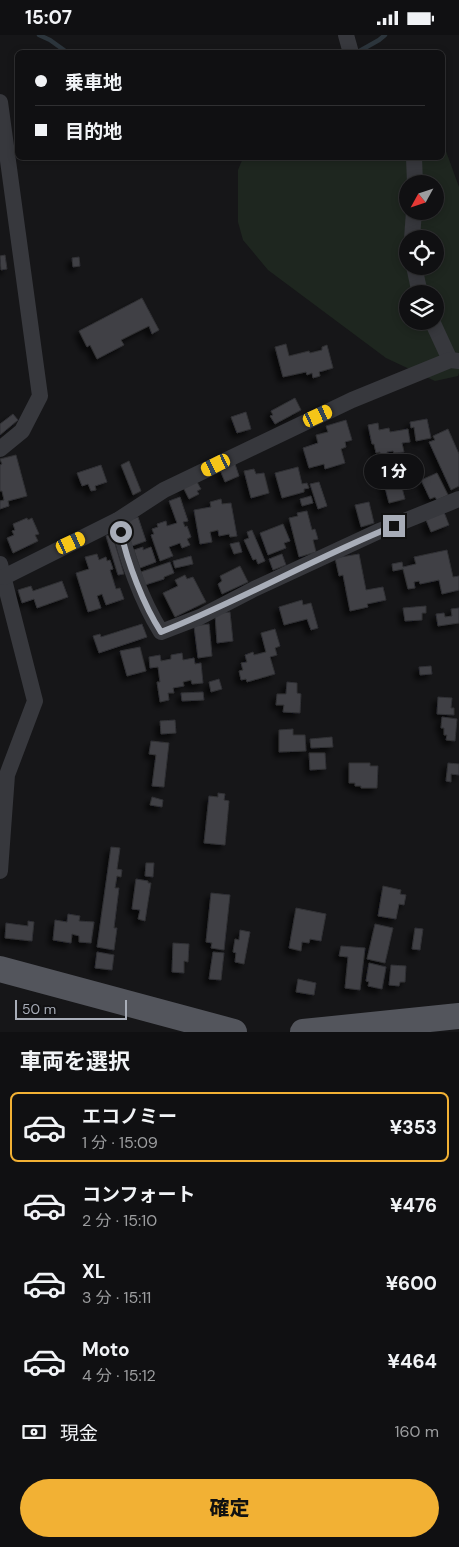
<!DOCTYPE html>
<html lang="ja">
<head>
<meta charset="utf-8">
<style>
  :root { --surface:#101012; --page:#1e1e20; --text:#f1f3f6; --muted:#9c9d9f; --line:#303032; --accent:#f2b134 }
  body { margin:0; font-family:"DM Sans","Noto Sans JP",sans-serif; background:var(--page); color:var(--text); height:100vh; display:flex; flex-direction:column; font-size:19px; white-space:nowrap }
  * { box-sizing:border-box; margin:0 }
  p { font-size:16px; color:var(--muted) }
  .icon { flex:none; width:28px; height:28px; fill:none; stroke:currentColor; stroke-width:2; stroke-linecap:round; stroke-linejoin:round }
  .map { position:relative; height:997px; overflow:hidden }
  .details { display:flex; flex-direction:column; background:var(--surface); flex:1 }
  .details>* { flex:none }
  .hud { position:absolute; left:15px; top:15px; width:430px; height:110px; border-radius:8px; box-shadow:0 2px 8px #0003,0 0 0 1px var(--line); display:grid; align-content:center; height:110px; padding:0 20px; background:var(--surface) }
  .needle { width:32px; rotate:230deg }
  .buttons { position:absolute; left:399px; top:140px; display:grid; gap:10px }
  .buttons a { display:grid; place-items:center; width:45px; height:45px; border-radius:50%; background:var(--surface); box-shadow:0 2px 8px #0003,0 0 0 1px var(--line); font-size:25px }
  .scale { position:absolute; left:15px; bottom:12px; width:112px; box-sizing:border-box; padding-left:5px; border:2px solid #a8adb8; border-top:0; font-size:14px; line-height:18px; white-space:nowrap; color:#a8adb8; -webkit-text-stroke:4px #111113; paint-order:stroke }
  .end { position:absolute; width:22px; height:22px; margin:-11px; border:6px solid #a8adb8; background:#111; box-shadow:0 0 0 2px #111 }
  .from { border-radius:50% }
  .bubble { position:absolute; height:35px; border-radius:18px; background:var(--surface); box-shadow:0 2px 8px #0003,0 0 0 1px var(--line); font-size:16px; font-weight:800; line-height:35px; text-align:center }
  .car { position:absolute; width:15px; height:30px; margin:-15px -8px; border-radius:6px; box-shadow:0 0 4px 1px #0007; background:linear-gradient(#f5c518 24%,#345 0 40%,#f5c518 0 76%,#345 0 86%,#f5c518 0) }
  .hud b { display:flex; align-items:center; gap:18px; height:48px; font-size:19px }
  .hud b+b { border-top:1px solid var(--line) }
  .hud i { width:12px; height:12px; background:var(--text) }
  ul { padding:0; list-style:none }
  li { display:flex; align-items:center; gap:15px; height:70px; margin:0 10px 8px; padding:0 10px; border:2px solid transparent; border-radius:8px }
  li div { flex:1 }
  li b { display:block; font-size:19px }
  li em { font-style:normal; font-weight:800 }
  li.current { border-color:var(--accent) }
  li>.icon { width:45px; height:45px; stroke-width:1.5 }
  h2 { padding:0 20px; font-size:22px; line-height:60px }
  .pay { display:flex; align-items:center; gap:12px; height:55px; padding:0 20px; font-size:19px }
  .pay p { margin-inline-start:auto }
  .primary-button { display:flex; gap:10px; margin-top:auto; padding:10px 20px }
  .primary-button a { flex:1; height:58px; border-radius:30px; background:var(--accent); color:#111; font-size:20px; font-weight:800; line-height:58px; text-align:center }
  .status { display:flex; justify-content:space-between; align-items:center; height:35px; padding:0 25px; background:var(--surface); direction:ltr }
  .status svg { height:14px; fill:currentColor }
  .map>svg:first-child { display:block }
  .green { fill:#1e261f; fill-rule:evenodd }
  .lines { fill:none; stroke-linecap:round; stroke-linejoin:round }
  .stream { stroke:#2c353c; stroke-width:4.5 }
  .building { fill:#404145; stroke:#303034; filter:url(#shadow) }
  .street { stroke:#37383d; stroke-width:16 }
  .primary { stroke:#53555c; stroke-width:26 }
  .route { stroke:#a8adb8; stroke-width:6 }
</style>
</head>
<body>
<div class="status"><b>15:07</b><svg viewBox="0 0 49 12"><path d="M0 12V9h3v3zM5 12V6h3v6zM10 12V3h3v9zM15 12V0h3v12zM26 1h20v11H26zM47 4h2v5h-2z"/></svg></div>
<div class="map">
<svg width="459" height="997" viewBox="0 0 459 997">
  <defs>
    <filter id="shadow"><feDropShadow dx="-4.5" dy="4.5" stdDeviation="2.5" flood-color="#0009"/></filter>
  </defs>
  <rect width="100%" height="100%" fill="#161618"/>
  <path class="green" d="M443,108L459,152V338L458,341L435,346L386,323L268,235L243,205L238,187V135L243,123L442,122ZM408,149H435V176H408ZM408,204H435V231H408ZM408,259H435V286H408Z"/>
  <g class="lines">
    <g class="stream">
      <path d="M39,0L50,5L68,18"/>
      <path d="M356,18L379,5L385,0"/>
    </g>
  </g>
  <g class="building">
    <path d="M5,220L7,234L1,235L0,221Z"/>
    <path d="M79,222L80,231L73,232L72,223Z"/>
    <path d="M142,263L159,295L152,299L149,291L121,305L124,310L97,324L90,310L87,312L79,296Z"/>
    <path d="M286,309L289,321L309,316L310,318L322,315V312L327,310L333,333L319,337L320,341L313,343L312,338L307,340L306,337L283,342L275,312Z"/>
    <path d="M295,363L301,375L275,389L270,381L273,380L271,376Z"/>
    <path d="M246,377L251,394L237,398L231,382Z"/>
    <path d="M13,379L18,385L0,400V389Z"/>
    <path d="M427,384L431,403L416,406L414,392L411,393L410,387Z"/>
    <path d="M346,385L352,405L345,407L346,412L341,414L345,428L325,434L324,429L309,433L303,413L318,408L316,400L328,397L326,391Z"/>
    <path d="M378,388L379,395L389,393L390,397L408,394L410,407L402,408L404,417L394,418L393,416L387,417V421L380,422V417L376,418L374,409H372L368,390Z"/>
    <path d="M448,394L459,419V451L451,455L429,407L435,405L433,401Z"/>
    <path d="M16,420L27,461L8,466L9,471L0,474V466L4,465L2,456H0V430L2,429L0,424Z"/>
    <path d="M392,424L394,430L399,428L400,432L413,429L415,435L418,434L420,442L416,443V445L401,449L405,464L389,468L381,437L386,435L385,432L383,433L381,426Z"/>
    <path d="M129,426L141,456L133,460L121,430Z"/>
    <path d="M235,429L239,441L225,447L220,435Z"/>
    <path d="M101,430L107,447L95,451L96,455L91,456L88,449L82,451L77,438Z"/>
    <path d="M298,432L302,449L307,448L309,453L304,454V457L282,463L275,438Z"/>
    <path d="M254,434L256,439L264,438L269,458L251,463L244,436Z"/>
    <path d="M437,438L448,460L437,465L435,462L430,464L421,445Z"/>
    <path d="M197,447L201,454L197,456L199,459L189,464L182,450Z"/>
    <path d="M319,447L327,471L318,474L310,449Z"/>
    <path d="M311,461L313,468L302,471L300,464Z"/>
    <path d="M180,462L188,486L183,487L185,492L187,491L191,502L187,504L190,510L182,513L180,508L169,512L173,521L160,526L151,500L154,499L152,494L158,492L157,489L166,486L167,491L177,488L169,466Z"/>
    <path d="M221,464L222,469L231,468L237,501L230,502L229,499L219,501L218,495L210,497L212,507L200,509L194,475L211,472L210,467Z"/>
    <path d="M369,467L374,488L361,492L355,470Z"/>
    <path d="M307,476L312,495L315,494L318,504L313,505L316,517L299,522L289,483L298,481L297,478Z"/>
    <path d="M444,477L449,490L431,497L426,485Z"/>
    <path d="M138,482L146,506L132,511L124,487Z"/>
    <path d="M27,483L28,485L32,483L39,499L35,500L38,506L13,518L7,503L14,500L12,496L15,495L13,489Z"/>
    <path d="M283,489L290,506L284,508L286,513L268,520L260,498Z"/>
    <path d="M252,495L265,526L258,529L256,524L253,525L244,505L249,503L247,497Z"/>
    <path d="M112,499L124,539L118,540L106,501Z"/>
    <path d="M239,507L242,517L234,519L230,509Z"/>
    <path d="M143,512V515L151,512L156,527L140,533L134,515Z"/>
    <path d="M447,515L453,542L459,541V555L442,559L439,545L420,549L419,546L414,547L415,553L408,554L403,534L393,536L392,529L402,527L403,532L416,529L414,522Z"/>
    <path d="M97,519L99,525L106,522L107,526L110,525L113,534L110,535L116,554L120,553L124,564L106,570L102,559L97,561L101,573L88,577L76,538L89,534L85,522Z"/>
    <path d="M282,519L286,530L273,535L269,524Z"/>
    <path d="M359,519L366,555L383,552L386,565L367,569L368,572L350,576L343,540L339,541L335,523Z"/>
    <path d="M191,521L193,529L175,533L173,526Z"/>
    <path d="M170,527L174,538L164,542V544L145,550L141,537Z"/>
    <path d="M240,531L248,547L222,559L218,549L222,546L220,541Z"/>
    <path d="M185,540L187,544L193,542L206,567L175,582L163,558L178,551L175,545Z"/>
    <path d="M62,546L68,562L37,573L34,564L22,568L18,555L31,551L33,556Z"/>
    <path d="M302,565L303,570L311,568L318,593L311,595L307,584L284,590L279,572Z"/>
    <path d="M426,571V578H422V585L405,586L403,573Z"/>
    <path d="M459,573V588L438,591L436,579L444,578L445,582L452,581L451,574Z"/>
    <path d="M230,577L233,606L217,608L215,579Z"/>
    <path d="M142,589L147,602L99,618L93,601L100,599L101,602Z"/>
    <path d="M209,589L212,621L198,623L194,591Z"/>
    <path d="M275,594L280,611L275,613L277,620L270,622L275,639L247,647L246,644L241,645L239,636L243,635L241,628L247,627L245,620L253,617L254,620L266,617L261,598Z"/>
    <path d="M140,612L146,636L127,641L120,616Z"/>
    <path d="M182,618L183,625L194,623L195,629L201,628L203,648L192,649L191,645L183,647L184,651L173,653L174,658H168L169,665L160,667L157,647H160L158,632L150,633L149,622L160,620L161,626L171,624V620Z"/>
    <path d="M431,631L432,639L420,640L419,632Z"/>
    <path d="M219,644L222,654L211,657L209,647Z"/>
    <path d="M287,647L297,648V658L301,659L300,678L283,677L284,670H276L277,659H286Z"/>
    <path d="M203,657L204,665L182,666L181,658Z"/>
    <path d="M438,662L452,663L451,673H454V680L437,679Z"/>
    <path d="M442,682L457,684L455,706L446,705L447,700H444V693H441Z"/>
    <path d="M175,685L176,698L161,699L160,686Z"/>
    <path d="M293,694V700H305L306,716L279,717V695Z"/>
    <path d="M332,702L333,712L311,713L310,704Z"/>
    <path d="M151,706L169,708L164,752L152,751L156,720L149,719Z"/>
    <path d="M309,718H325L326,734L310,735Z"/>
    <path d="M349,728H370V731H378L377,753H361V751H355V748H349Z"/>
    <path d="M448,728L459,729V740L451,739V747L446,746Z"/>
    <path d="M218,758L225,759L224,765L229,766L225,810L204,808L209,761L218,762Z"/>
    <path d="M152,762L163,765L162,772L150,770Z"/>
    <path d="M111,812L120,813L117,834L122,835L121,842L117,841L115,853H119L114,893H117L114,915L97,912Z"/>
    <path d="M146,828H154L153,842L145,841Z"/>
    <path d="M136,844L148,846V848H151L145,886L138,884L140,875L132,874Z"/>
    <path d="M383,851L401,855L400,859L406,860L404,870L399,869L396,884L378,881Z"/>
    <path d="M211,858L230,860L224,915L211,913L212,908L206,907Z"/>
    <path d="M296,873L326,879L321,906L310,904L309,908L302,907L301,916L289,913Z"/>
    <path d="M68,879L80,881L79,886L94,887L91,908L79,907V901L72,899L71,908L53,905L55,885L67,887Z"/>
    <path d="M28,886L34,887L32,906L5,903L6,888L28,891Z"/>
    <path d="M375,889L393,893L385,928L367,924Z"/>
    <path d="M415,893L423,894L420,915L412,914Z"/>
    <path d="M240,895L250,897L244,929L235,927L236,918L233,917L235,904L239,905Z"/>
    <path d="M173,908L189,909L188,927L184,926V938L172,937Z"/>
    <path d="M341,911L365,913L360,955L345,953L348,922L339,921Z"/>
    <path d="M97,917L114,920L112,935L95,933Z"/>
    <path d="M213,917L224,918L221,945L209,944Z"/>
    <path d="M369,928L386,932L382,954L368,951L369,947L366,946Z"/>
    <path d="M391,930L406,931L405,947H400L399,951L389,950Z"/>
    <path d="M298,944L316,948L314,960L296,957Z"/>
  </g>
  <g class="lines">
    <g class="street">
      <path d="M346,0L351,18"/>
      <path d="M0,67L40,361L22,396L0,414"/>
      <path d="M414,122L415,149"/>
      <path d="M412,204L414,176"/>
      <path d="M414,231L420,259"/>
      <path d="M432,286L450,325"/>
      <path d="M118,485C126,522 141,565 161,597L200,582L254,554L377,497L459,464"/>
      <path d="M0,529L35,666L7,740L0,836"/>
      <path d="M4,542L118,485L164,455L352,365L450,325L459,326"/>
    </g>
    <g class="primary">
      <path d="M0,934L234,997"/>
      <path d="M303,997L459,981"/>
    </g>
  </g>
  <g class="lines">
    <path class="route" d="M121,497C127,527 144,571 161,597C240,566 314,523 394,491"/>
  </g>
</svg>
<div class="buttons">
<a><svg class="needle" viewBox="-14 -14 28 28"><path d="M0-13l5 13h-10z" fill="#e53935"/><path d="M0 13l5-13h-10z" fill="#9c9d9f"/></svg></a>
<a><svg class="icon" aria-label="locate" viewBox="0 0 24 24"><circle cx="12" cy="12" r="6"/><path d="M12 2v4M12 18v4M2 12h4M18 12h4"/></svg></a>
<a><svg class="icon" aria-label="layers" viewBox="0 0 24 24"><path d="M12 4l9 5-9 5-9-5zM3 14l9 5 9-5"/></svg></a>
</div>
<div class="scale">50 m</div>
<i class="end from" style="left:121px;top:497px"></i>
<i class="end" style="left:394px;top:491px"></i>
<div class="bubble" style="left:364px;top:419px;width:60px">1 分</div>
<i class="car" style="left:318px;top:381px;rotate:65deg"></i>
<i class="car" style="left:216px;top:430px;rotate:244deg"></i>
<i class="car" style="left:71px;top:508px;rotate:65deg"></i>
<div class="hud">
<b><i class="from"></i>乗車地</b>
<b><i></i>目的地</b>
</div>
</div>
<section class="details">
<h2>車両を選択</h2>
<ul>
<li class="current"><svg class="icon" aria-label="car" viewBox="0 0 24 24"><path d="M5 17H2v-5l4-1 3-4h7l3 4 3 1v5h-3M9 17h6M6 11h13"/><circle cx="7" cy="17" r="2"/><circle cx="17" cy="17" r="2"/></svg><div><b>エコノミー</b><p>1 分 · 15:09</p></div><em>¥353</em></li>
<li><svg class="icon" aria-label="car" viewBox="0 0 24 24"><path d="M5 17H2v-5l4-1 3-4h7l3 4 3 1v5h-3M9 17h6M6 11h13"/><circle cx="7" cy="17" r="2"/><circle cx="17" cy="17" r="2"/></svg><div><b>コンフォート</b><p>2 分 · 15:10</p></div><em>¥476</em></li>
<li><svg class="icon" aria-label="car" viewBox="0 0 24 24"><path d="M5 17H2v-5l4-1 3-4h7l3 4 3 1v5h-3M9 17h6M6 11h13"/><circle cx="7" cy="17" r="2"/><circle cx="17" cy="17" r="2"/></svg><div><b>XL</b><p>3 分 · 15:11</p></div><em>¥600</em></li>
<li><svg class="icon" aria-label="car" viewBox="0 0 24 24"><path d="M5 17H2v-5l4-1 3-4h7l3 4 3 1v5h-3M9 17h6M6 11h13"/><circle cx="7" cy="17" r="2"/><circle cx="17" cy="17" r="2"/></svg><div><b>Moto</b><p>4 分 · 15:12</p></div><em>¥464</em></li>
</ul>
<div class="pay"><svg class="icon" aria-label="cash" viewBox="0 0 24 24"><path d="M3 7h18v10H3z"/><circle cx="12" cy="12" r="2"/></svg>現金<p>160 m</p></div>
<div class="primary-button"><a>確定</a></div>
</section>
</body>
</html>
